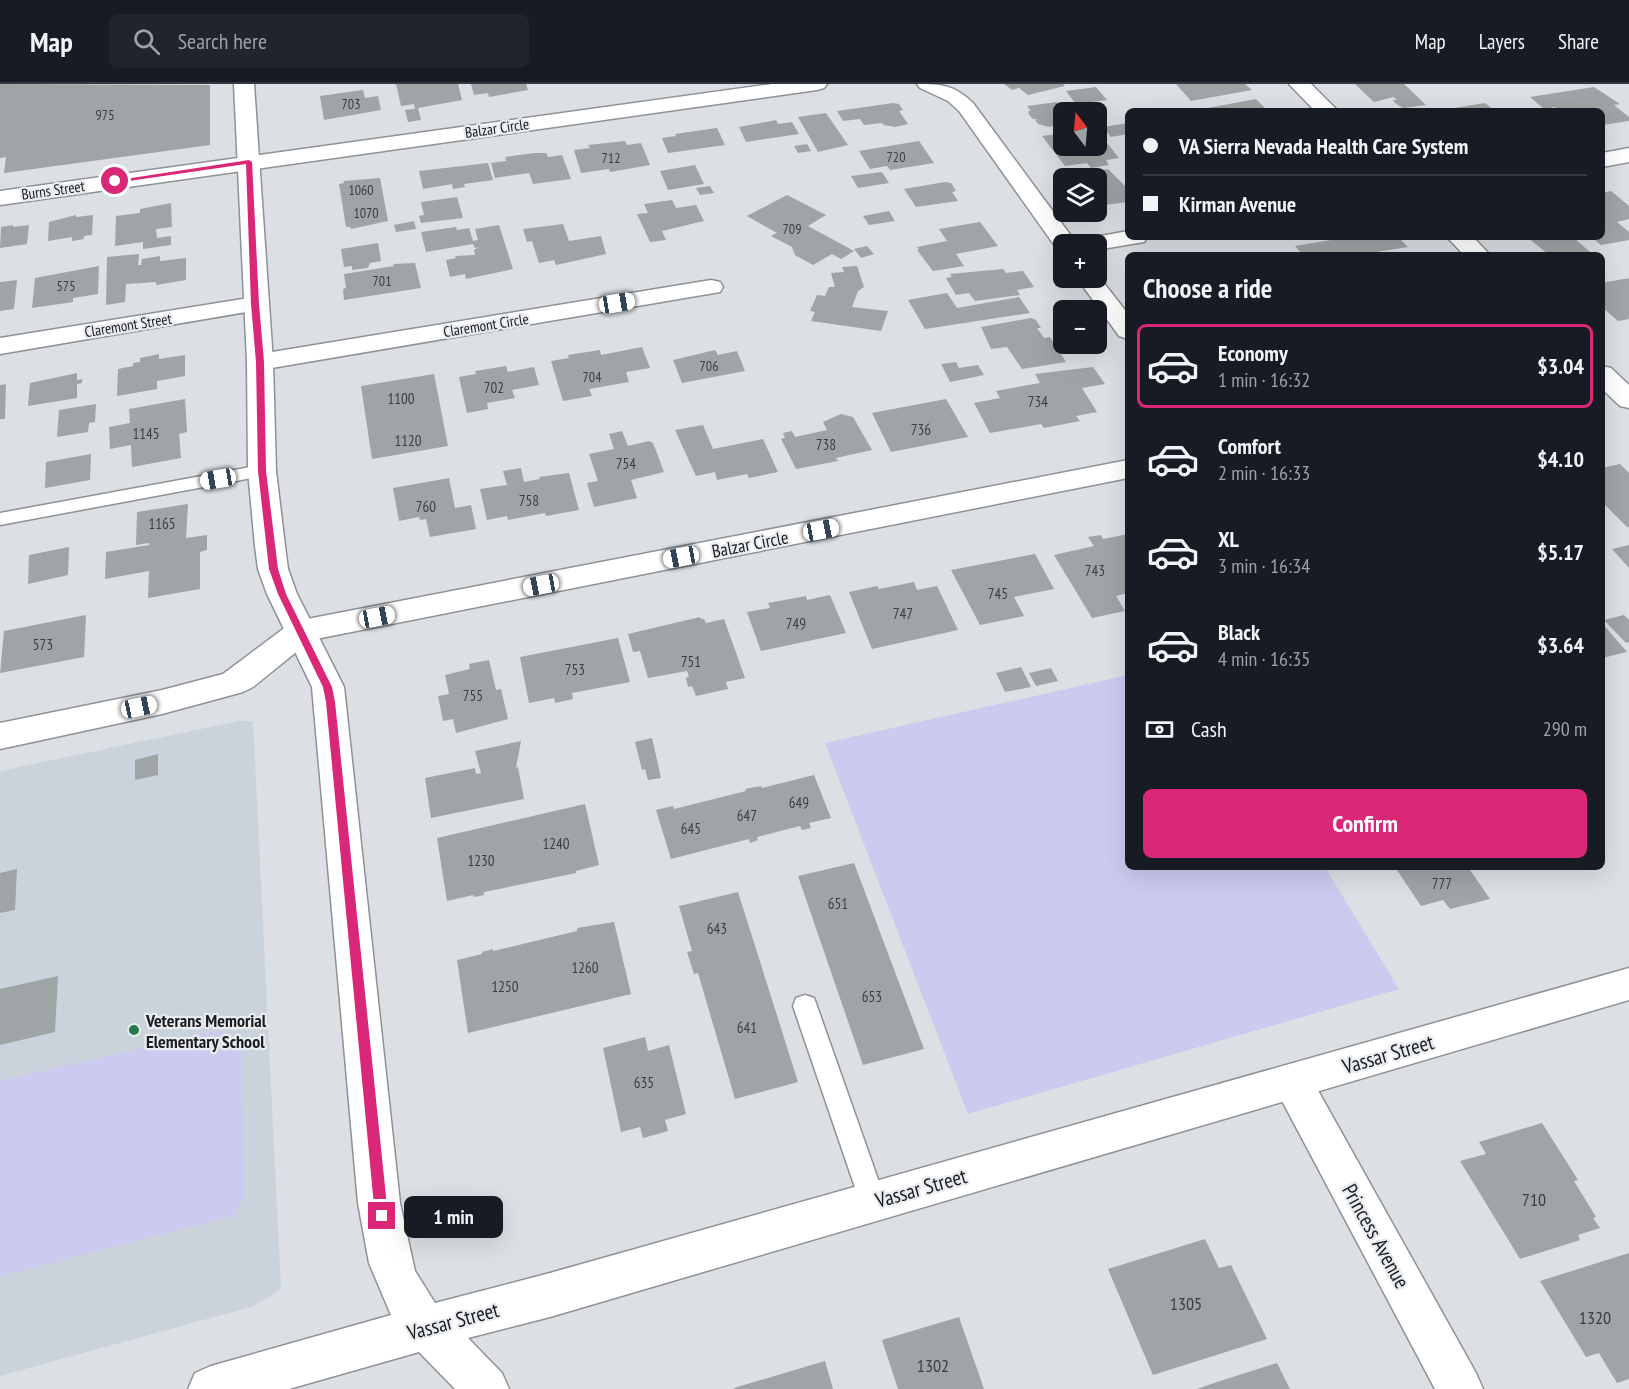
<!DOCTYPE html>
<html lang="en">
<head>
<meta charset="utf-8">
<style>
  :root { --surface:#171b24; --page:#20242c; --text:#f1f3f6; --muted:#9ea1a6; --line:#363941; --accent:#db2777 }
  body { margin:0; font-family:"PT Sans Narrow",sans-serif; background:var(--page); color:var(--text); height:100vh; display:flex; flex-direction:column; font-size:22px; white-space:nowrap }
  * { box-sizing:border-box; margin:0 }
  p { font-size:20px; color:var(--muted) }
  .icon { flex:none; width:33px; height:33px; fill:none; stroke:currentColor; stroke-width:2; stroke-linecap:round; stroke-linejoin:round }
  .map { position:relative; flex:1; overflow:hidden }
  .drawer { position:absolute; left:1125px; top:168px; width:480px; height:618px; display:flex; flex-direction:column; background:var(--surface); border-radius:9px; box-shadow:0 6px 24px #0002 }
  .drawer>* { flex:none }
  .banner { position:absolute; left:1125px; top:24px; width:480px; height:132px; border-radius:9px; box-shadow:0 6px 24px #0002; display:grid; align-content:center; height:132px; padding:0 18px; background:var(--surface) }
  .needle { width:39px; rotate:344deg }
  .fabs { position:absolute; left:1053px; top:18px; display:grid; gap:12px }
  .fabs a { display:grid; place-items:center; width:54px; height:54px; border-radius:9px; background:var(--surface); box-shadow:0 6px 24px #0002; font-size:30px }
  .end { position:absolute; width:27px; height:27px; margin:-14px; border:8px solid #db2777; background:#fff; box-shadow:0 0 0 3px #fff }
  .from { border-radius:50% }
  .bubble { position:absolute; height:42px; border-radius:9px; background:var(--surface); box-shadow:0 6px 24px #0002; font-size:20px; font-weight:700; line-height:42px; text-align:center }
  .car { position:absolute; width:18px; height:36px; margin:-18px -9px; border-radius:8px; box-shadow:0 0 4px 2px #0007; background:linear-gradient(#fff 24%,#345 0 40%,#fff 0 76%,#345 0 86%,#fff 0) }
  .banner b { display:flex; align-items:center; gap:21px; height:57px; font-size:22px }
  .banner b+b { border-top:2px solid var(--line) }
  .banner i { width:15px; height:15px; background:var(--text) }
  ul { padding:0; list-style:none }
  li { display:flex; align-items:center; gap:18px; height:84px; margin:0 12px 9px; padding:0 6px; border:3px solid transparent; border-radius:9px }
  li div { flex:1 }
  li b { display:block; font-size:22px }
  li em { font-style:normal; font-weight:700 }
  li.current { border-color:var(--accent) }
  li>.icon { width:54px; height:54px; stroke-width:1.5 }
  h2 { padding:0 18px; font-size:27px; line-height:72px }
  .pay { display:flex; align-items:center; gap:15px; height:66px; padding:0 18px; font-size:22px }
  .pay p { margin-inline-start:auto }
  .primary-button { display:flex; gap:12px; margin-top:auto; padding:12px 18px }
  .primary-button a { flex:1; height:69px; border-radius:9px; background:var(--accent); color:#fff; font-size:24px; font-weight:700; line-height:69px; text-align:center }
  header { display:flex; align-items:center; gap:36px; box-sizing:border-box; height:84px; padding:0 30px; background:var(--surface); border-bottom:2px solid var(--line) }
  header strong { font-size:28px }
  nav { display:flex; gap:33px; margin-inline-start:auto; font-size:21px }
  .search { width:420px; height:54px; background:var(--page); display:flex; align-items:center; gap:15px; box-sizing:border-box; padding:0 21px; border-radius:9px; color:var(--muted); font-size:22px }
  .map>svg:first-child { display:block }
  .built { fill:#cad3dc }
  .green { fill:#cccaee }
  .building { fill:#9fa4a6 }
  .lines { fill:none; stroke-linecap:round; stroke-linejoin:round }
  .service-casing { stroke:#8e9195; stroke-width:3 }
  .minor-casing { stroke:#8e9195; stroke-width:3 }
  .tertiary-casing { stroke:#8e9195; stroke-width:3 }
  .service { fill:#fff; fill-rule:evenodd }
  .minor { fill:#fff; fill-rule:evenodd }
  .tertiary { fill:#fff; fill-rule:evenodd }
  .route { fill:#db2777 }
  .poi-dot { fill:#267a4c; stroke:#e9ecf0; stroke-width:2 }
  .labels { text-anchor:middle; dominant-baseline:central; stroke-width:4.5; stroke-linejoin:round; paint-order:stroke }
  .far-number-label { font-size:14px; fill:#3c3e40 }
  .far-street-label { font-size:15px; fill:#1b1c1e; stroke:#e9ecf0 }
  .number-label { font-size:15px; fill:#3c3e40 }
  .street-label { font-size:18px; fill:#1b1c1e; stroke:#e9ecf0 }
  .poi-label { font-size:18px; font-weight:bold; fill:#1b1c1e; stroke:#e9ecf0; text-anchor:start }
  .near-number-label { font-size:18px; fill:#3c3e40 }
  .near-street-label { font-size:21px; fill:#1b1c1e; stroke:#e9ecf0 }
</style>
</head>
<body>
<header>
<strong>Map</strong>
<div class="search"><svg class="icon" aria-label="search" viewBox="0 0 24 24"><circle cx="10" cy="10" r="6"/><path d="M15 15l6 6"/></svg>Search here</div>
<nav><a>Map</a><a>Layers</a><a>Share</a></nav>
</header>
<div class="map">
<svg width="1629" height="1305" viewBox="0 0 1629 1305">
  <rect width="100%" height="100%" fill="#dcdfe3"/>
  <path class="built" d="M239,637H253L281,1205L254,1222L0,1292V687Z"/>
  <g class="green">
    <path d="M1128,591V783H1325L1399,905L968,1030L825,659Z"/>
    <path d="M219,946L241,959L245,1111L233,1132L0,1192V997Z"/>
  </g>
  <g class="building">
    <path d="M0,0L210,1V61L4,89L6,73L0,74Z"/>
    <path d="M396,0H458L462,16L418,24L421,36L408,38L405,26L415,25L414,20L401,22Z"/>
    <path d="M471,0H526L528,6L489,13L488,9L474,11Z"/>
    <path d="M1004,0H1063L1065,2L1028,11L1019,4L1012,6Z"/>
    <path d="M1176,0H1245L1252,6L1191,17Z"/>
    <path d="M1355,0H1404L1426,21L1403,24L1395,19L1393,16H1397L1394,13L1374,18Z"/>
    <path d="M1096,3L1107,16L1076,20L1066,7Z"/>
    <path d="M1594,3L1620,20L1614,21L1629,33V37L1602,41V27H1560L1555,23L1544,25L1530,13Z"/>
    <path d="M363,6L365,14L378,12L381,26L324,36L320,12Z"/>
    <path d="M1256,15L1268,27H1211L1208,24Z"/>
    <path d="M1057,18L1066,28H1064V39L1049,43L1038,40L1035,36L1037,35H1033L1029,31L1028,27H1031L1027,22Z"/>
    <path d="M893,19L899,20L903,26L899,27L908,40L895,43L884,41L882,39L864,41L860,35L843,37L837,27Z"/>
    <path d="M1485,19L1495,27H1458L1454,24Z"/>
    <path d="M826,29L848,61L818,68L798,33Z"/>
    <path d="M776,36L778,40L792,38L799,50L746,58L739,43Z"/>
    <path d="M1128,39V50L1111,53L1103,43Z"/>
    <path d="M717,44L725,61L668,69L662,54L676,52L675,50Z"/>
    <path d="M1064,49V62H1096V53H1102L1119,74L1106,76L1109,81L1091,84L1087,79L1065,82L1042,52Z"/>
    <path d="M625,57L627,61L641,59L650,81L610,88L609,85L581,89L574,66L590,64L588,61Z"/>
    <path d="M919,57L934,79L890,86L887,82L870,85L859,67Z"/>
    <path d="M807,60L811,67L798,69L794,62Z"/>
    <path d="M535,69H546L548,73L562,71L571,95L533,100L529,89L495,94L491,79L506,77L505,73Z"/>
    <path d="M488,79L493,96L464,100L465,103L453,105L452,100L423,105L419,87Z"/>
    <path d="M695,81L704,100L668,106L660,87Z"/>
    <path d="M1108,85L1128,105V118L1104,121L1096,113V94H1085L1081,89Z"/>
    <path d="M882,88L889,99L858,104L851,92Z"/>
    <path d="M380,94L388,137L351,145L350,143H346L339,100L344,99L343,97Z"/>
    <path d="M945,98L951,99L956,107L952,108L958,117L916,123L904,105Z"/>
    <path d="M710,102L714,109L700,111L696,104Z"/>
    <path d="M1611,107L1629,122V135L1617,138L1629,148V156L1601,161L1591,153H1602V109Z"/>
    <path d="M787,111L826,131L808,142L854,167L841,175L832,170L813,181L795,171L792,163L771,152L777,149L747,132Z"/>
    <path d="M457,113L463,134L421,139L419,132L424,131L421,118Z"/>
    <path d="M672,116L676,124L696,121L704,137L662,147L666,156L650,158L637,130L648,129L644,120Z"/>
    <path d="M171,119L172,143L156,145L157,154L171,152V161L143,165V158L115,162L116,132L140,129V125Z"/>
    <path d="M889,127L895,137L869,141L863,132Z"/>
    <path d="M76,131V133L93,131L92,151L84,152V155L72,157V153L48,157L49,138Z"/>
    <path d="M414,137L416,145L396,148L394,141Z"/>
    <path d="M980,138L998,162L956,170L964,182L933,187L917,166H919L917,163L947,157L939,145Z"/>
    <path d="M563,140L569,157L601,152L606,170L556,181L554,176L539,179L532,157L527,158L523,145Z"/>
    <path d="M13,141V143L29,141L27,160L0,164L1,143Z"/>
    <path d="M499,141L513,185L466,195L465,190L450,193L446,176L456,174L455,172L475,171L474,166L479,163L475,164L473,160L426,168L421,148L456,143L457,146L469,144L473,157L478,156L475,145Z"/>
    <path d="M1349,153H1398L1408,163L1357,171H1303L1295,162Z"/>
    <path d="M1527,153H1573L1590,168L1574,171H1549Z"/>
    <path d="M378,159L381,177L370,179L368,184L352,186V182L344,183L341,165Z"/>
    <path d="M867,162L874,170L861,174L854,165Z"/>
    <path d="M139,170L138,181H141L142,175L160,172V177L186,174V196L156,201V198L126,200L125,218L106,221L107,173Z"/>
    <path d="M415,179L421,204L344,216L343,205L346,204L344,190L394,182L393,180Z"/>
    <path d="M99,182L98,210L73,214V218L32,224L35,194Z"/>
    <path d="M857,182L864,203L858,207L852,223L888,227L881,247L811,237L815,228L810,227L817,211L825,212L829,203H835L831,189L844,188L842,183Z"/>
    <path d="M1003,185L1006,189L1023,187L1034,203L1017,206L1020,211L975,217L969,209L956,211L946,194L952,193L950,190Z"/>
    <path d="M1629,194V235L1618,237L1603,224L1606,223L1602,219V199Z"/>
    <path d="M17,196L14,225L0,227V198Z"/>
    <path d="M947,209L957,224L1019,213L1030,229L925,245L908,216Z"/>
    <path d="M1031,234L1036,236L1041,244H1037L1044,254L1050,253L1066,278L1022,285L1007,263L991,265L981,243Z"/>
    <path d="M642,263L650,284L626,288L629,298L589,305L592,312L563,317L551,277L569,274L568,271L600,266L601,271Z"/>
    <path d="M715,266L718,271L737,267L745,287L682,299L673,276Z"/>
    <path d="M159,270V275L185,271V292L157,297V305L117,312L118,285L133,282V279L140,278V274Z"/>
    <path d="M956,278L959,284L978,281L984,291L950,298L941,280Z"/>
    <path d="M506,282L508,288L534,283L539,301L512,306L515,314L487,319L488,325L467,329L459,293L476,290L475,287Z"/>
    <path d="M1093,283L1105,300L1082,304L1097,328L1076,332L1080,337L1044,344L1041,340L990,349L974,319L1000,314L996,307L1040,299L1035,290Z"/>
    <path d="M77,289V296L82,295V299L77,300V314L28,322L30,299Z"/>
    <path d="M434,290L448,362L372,375L361,302Z"/>
    <path d="M6,300L5,335H0V301Z"/>
    <path d="M185,315L187,348L179,350L181,374L132,383L131,361L110,365L109,343L130,339L129,325Z"/>
    <path d="M946,315L968,353L891,368L872,329Z"/>
    <path d="M96,320L95,338L89,339L88,348L57,353L59,326Z"/>
    <path d="M841,330L853,333L872,366L836,374L838,377L796,385L781,355L785,354L783,349L792,347L795,353L827,346L823,338Z"/>
    <path d="M703,341L713,365L763,355L778,388L749,394L747,390L717,396L715,388L696,392L675,346Z"/>
    <path d="M622,347L628,362L649,357L653,359L664,388L631,396L637,414L594,423L587,399L598,397L589,370L614,365L609,350Z"/>
    <path d="M91,370L90,396L45,404L46,378Z"/>
    <path d="M1620,380L1629,389V443H1627L1602,418V384Z"/>
    <path d="M521,384L524,398L540,395L539,393L569,389L579,426L546,432L545,429L508,436L507,432L487,436L480,405L507,401L503,387Z"/>
    <path d="M449,394L455,424L471,421L476,445L430,453L426,435L420,436L419,433L399,437L393,404Z"/>
    <path d="M188,420L186,454L207,451V466L200,468V505L148,514L149,487L105,495L106,468L149,461V459L136,461L137,428Z"/>
    <path d="M1128,450V509L1116,512L1125,527L1092,534L1054,471L1094,462L1088,453L1101,451L1103,455Z"/>
    <path d="M1629,461V484L1612,465Z"/>
    <path d="M69,463L68,491L28,500L29,471Z"/>
    <path d="M1035,470L1054,505L1014,513L1024,532L980,541L951,486Z"/>
    <path d="M914,498L917,506L937,502L958,546L872,565L849,508L877,502L879,505Z"/>
    <path d="M830,511L846,549L761,567L747,528L770,524L768,519L806,512L807,516Z"/>
    <path d="M86,531L84,573L0,589L4,547Z"/>
    <path d="M1624,531L1629,536V558L1626,559L1604,536Z"/>
    <path d="M700,533L701,535H704L706,539L724,535L745,594L726,598L728,605L696,612L692,602L688,603L686,594L689,592L687,587L648,594L640,567L633,568L628,550Z"/>
    <path d="M1602,539L1627,568L1602,574Z"/>
    <path d="M618,554L630,598L572,609L573,615L555,619L554,614L529,619L520,573Z"/>
    <path d="M489,576L496,606L501,605L508,635L456,649L453,635L443,637L438,612L449,610L445,591L470,585L469,580Z"/>
    <path d="M1021,583L1031,603L1005,608L996,589Z"/>
    <path d="M1051,584L1058,597L1036,602L1029,589Z"/>
    <path d="M652,654L661,694L648,696L645,685L642,686L635,658Z"/>
    <path d="M521,657L516,684L518,683L524,715L431,734L425,694L475,684L476,690L481,689L475,667Z"/>
    <path d="M158,670V691L135,696V676Z"/>
    <path d="M814,691L831,734L809,739L811,744L802,746L800,742L757,753L758,756L750,759L749,755L671,775L656,726L673,722L674,725L746,707L745,705L761,702L762,704Z"/>
    <path d="M585,720L599,781L576,787V789L484,808V811L474,813L473,811L447,817L437,754Z"/>
    <path d="M854,779L924,965L863,981L798,792Z"/>
    <path d="M1395,783H1468L1490,815L1450,825L1443,816L1421,822Z"/>
    <path d="M17,785L15,826L0,829V789Z"/>
    <path d="M738,808L798,998L735,1015L698,889L694,890L687,868L692,867L679,822Z"/>
    <path d="M614,838L631,910L468,949L457,876L482,870V868L493,865V867L577,847V844Z"/>
    <path d="M58,892L55,948L0,961V905Z"/>
    <path d="M645,953L648,967L669,961L686,1030L665,1036L668,1047L643,1054L640,1043L621,1048L603,964Z"/>
    <path d="M1542,1039L1578,1096L1574,1097L1596,1133L1593,1134L1600,1144L1578,1151L1580,1156L1520,1175L1460,1077L1486,1070L1479,1058Z"/>
    <path d="M1205,1155L1219,1184L1231,1181L1267,1255L1153,1291L1108,1185Z"/>
    <path d="M1629,1169V1295L1617,1299L1599,1269L1586,1273L1540,1197Z"/>
    <path d="M959,1233L984,1305H898L882,1256Z"/>
    <path d="M825,1277L833,1305H734V1304Z"/>
    <path d="M1277,1279L1290,1305H1197L1217,1298Z"/>
  </g>
  <g class="lines">
    <defs>
      <g id="service">
        <path d="M262,381L268,383L271,387L268,391L0,441V429Z"/>
        <path d="M805,911L814,914L817,922L886,1118L882,1127L873,1131L864,1127L860,1118L793,922L796,914Z"/>
      </g>
      <g id="minor">
        <path d="M772,0H827L824,4L817,6L0,121V107Z"/>
        <path d="M917,0C942,0 954,1 973,19L1077,160H1064V167L1057,165L959,27L948,17L920,4Z"/>
        <path d="M1289,0H1311L1338,27H1315Z"/>
        <path d="M1629,64V78L1602,83V69Z"/>
        <path d="M1128,147V153H1148L1144,158L1096,166V160H1080L1084,155Z"/>
        <path d="M1447,153H1473L1490,171H1464Z"/>
        <path d="M1096,189L1128,230V255L1119,252L1077,194H1096Z"/>
        <path d="M711,196L720,198L723,203L720,208L260,286L251,284L247,278L251,272L260,270Z"/>
        <path d="M255,213L264,215L267,220L264,225L0,270V254Z"/>
        <path d="M1602,282L1611,284L1629,301V324L1620,322L1602,305Z"/>
        <path d="M1128,376V394L311,556L253,603L243,608L162,630L0,665V639L162,606L223,590L291,539L302,536Z"/>
        <path d="M1292,980L1306,985L1476,1289L1483,1305H1435L1272,998L1278,985Z"/>
      </g>
      <path id="tertiary" d="M234,0H254L273,278L276,387L285,462L288,485L297,510L344,603L400,1119L415,1187L435,1219L550,1189L1629,884V916L550,1233L468,1254L502,1289L509,1305H455L419,1268L289,1305H188L195,1289L211,1282L391,1231L369,1179L358,1119L312,603L267,510L258,485L255,462L248,387L247,278Z"/>
    </defs>
    <use href="#service" class="service-casing"/>
    <use href="#minor" class="minor-casing"/>
    <use href="#tertiary" class="tertiary-casing"/>
    <use href="#service" class="service"/>
    <use href="#minor" class="minor"/>
    <use href="#tertiary" class="tertiary"/>
  </g>
  <path class="route" d="M249,76L252,78L259,220L264,278L266,387L278,485L286,510L332,603L335,618L388,1132L382,1139L375,1132L326,618L323,603L278,510L269,485L258,387L256,278L251,220L246,80L115,99L112,97Z"/>
  <circle class="poi-dot" cx="134" cy="946" r="6"/>
  <g class="labels">
    <g class="far-number-label">
      <text x="351" y="20">703</text>
      <text x="105" y="31">975</text>
      <text x="896" y="73">720</text>
      <text x="611" y="74">712</text>
      <text x="361" y="106">1060</text>
      <text x="366" y="129">1070</text>
      <text x="792" y="145">709</text>
      <text x="382" y="197">701</text>
      <text x="66" y="202">575</text>
      <text x="709" y="282">706</text>
      <text x="592" y="293">704</text>
    </g>
    <g class="far-street-label">
      <text transform="translate(497 44) rotate(-8)">Balzar Circle</text>
      <text transform="translate(53 106) rotate(-8)">Burns Street</text>
      <text transform="translate(128 241) rotate(-9)">Claremont Street</text>
      <text transform="translate(486 241) rotate(-9)">Claremont Circle</text>
    </g>
    <g class="number-label">
      <text x="494" y="303">702</text>
      <text x="401" y="314">1100</text>
      <text x="1038" y="317">734</text>
      <text x="921" y="345">736</text>
      <text x="146" y="349">1145</text>
      <text x="408" y="356">1120</text>
      <text x="826" y="360">738</text>
      <text x="626" y="379">754</text>
      <text x="529" y="416">758</text>
      <text x="426" y="422">760</text>
      <text x="162" y="439">1165</text>
      <text x="1095" y="486">743</text>
      <text x="998" y="509">745</text>
      <text x="903" y="529">747</text>
      <text x="796" y="539">749</text>
      <text x="43" y="560">573</text>
      <text x="691" y="577">751</text>
      <text x="575" y="585">753</text>
      <text x="473" y="611">755</text>
      <text x="799" y="718">649</text>
      <text x="747" y="731">647</text>
      <text x="691" y="744">645</text>
      <text x="556" y="759">1240</text>
      <text x="481" y="776">1230</text>
      <text x="1442" y="799">777</text>
      <text x="838" y="819">651</text>
      <text x="717" y="844">643</text>
      <text x="585" y="883">1260</text>
      <text x="505" y="902">1250</text>
      <text x="872" y="912">653</text>
      <text x="747" y="943">641</text>
      <text x="644" y="998">635</text>
    </g>
    <g class="street-label">
      <text transform="translate(750 460) rotate(-11)">Balzar Circle</text>
    </g>
    <g class="poi-label">
      <text x="146" y="936">Veterans Memorial<tspan x="146" dy="21">Elementary School</tspan></text>
    </g>
    <g class="near-number-label">
      <text x="1534" y="1115">710</text>
      <text x="1186" y="1219">1305</text>
      <text x="1595" y="1233">1320</text>
      <text x="933" y="1281">1302</text>
    </g>
    <g class="near-street-label">
      <text transform="translate(1388 970) rotate(-16)">Vassar Street</text>
      <text transform="translate(921 1104) rotate(-16)">Vassar Street</text>
      <text transform="translate(1376 1152) rotate(61)">Princess Avenue</text>
      <text transform="translate(453 1237) rotate(-15)">Vassar Street</text>
    </g>
  </g>
</svg>
<div class="fabs">
<a><svg class="needle" viewBox="-14 -14 28 28"><path d="M0-13l5 13h-10z" fill="#e53935"/><path d="M0 13l5-13h-10z" fill="#9ea1a6"/></svg></a>
<a><svg class="icon" aria-label="layers" viewBox="0 0 24 24"><path d="M12 4l9 5-9 5-9-5zM3 14l9 5 9-5"/></svg></a>
<a>+</a>
<a>−</a>
</div>
<i class="end from" style="left:115px;top:97px"></i>
<i class="end" style="left:382px;top:1132px"></i>
<div class="bubble" style="left:404px;top:1112px;width:99px">1 min</div>
<i class="car" style="left:617px;top:219px;rotate:81deg"></i>
<i class="car" style="left:218px;top:395px;rotate:260deg"></i>
<i class="car" style="left:821px;top:446px;rotate:79deg"></i>
<i class="car" style="left:681px;top:473px;rotate:259deg"></i>
<i class="car" style="left:541px;top:501px;rotate:259deg"></i>
<i class="car" style="left:377px;top:533px;rotate:79deg"></i>
<i class="car" style="left:139px;top:623px;rotate:78deg"></i>
<div class="banner">
<b><i class="from"></i>VA Sierra Nevada Health Care System</b>
<b><i></i>Kirman Avenue</b>
</div>
<section class="drawer">
<h2>Choose a ride</h2>
<ul>
<li class="current"><svg class="icon" aria-label="car" viewBox="0 0 24 24"><path d="M5 17H2v-5l4-1 3-4h7l3 4 3 1v5h-3M9 17h6M6 11h13"/><circle cx="7" cy="17" r="2"/><circle cx="17" cy="17" r="2"/></svg><div><b>Economy</b><p>1 min · 16:32</p></div><em>$3.04</em></li>
<li><svg class="icon" aria-label="car" viewBox="0 0 24 24"><path d="M5 17H2v-5l4-1 3-4h7l3 4 3 1v5h-3M9 17h6M6 11h13"/><circle cx="7" cy="17" r="2"/><circle cx="17" cy="17" r="2"/></svg><div><b>Comfort</b><p>2 min · 16:33</p></div><em>$4.10</em></li>
<li><svg class="icon" aria-label="car" viewBox="0 0 24 24"><path d="M5 17H2v-5l4-1 3-4h7l3 4 3 1v5h-3M9 17h6M6 11h13"/><circle cx="7" cy="17" r="2"/><circle cx="17" cy="17" r="2"/></svg><div><b>XL</b><p>3 min · 16:34</p></div><em>$5.17</em></li>
<li><svg class="icon" aria-label="car" viewBox="0 0 24 24"><path d="M5 17H2v-5l4-1 3-4h7l3 4 3 1v5h-3M9 17h6M6 11h13"/><circle cx="7" cy="17" r="2"/><circle cx="17" cy="17" r="2"/></svg><div><b>Black</b><p>4 min · 16:35</p></div><em>$3.64</em></li>
</ul>
<div class="pay"><svg class="icon" aria-label="cash" viewBox="0 0 24 24"><path d="M3 7h18v10H3z"/><circle cx="12" cy="12" r="2"/></svg>Cash<p>290 m</p></div>
<div class="primary-button"><a>Confirm</a></div>
</section>
</div>
</body>
</html>
